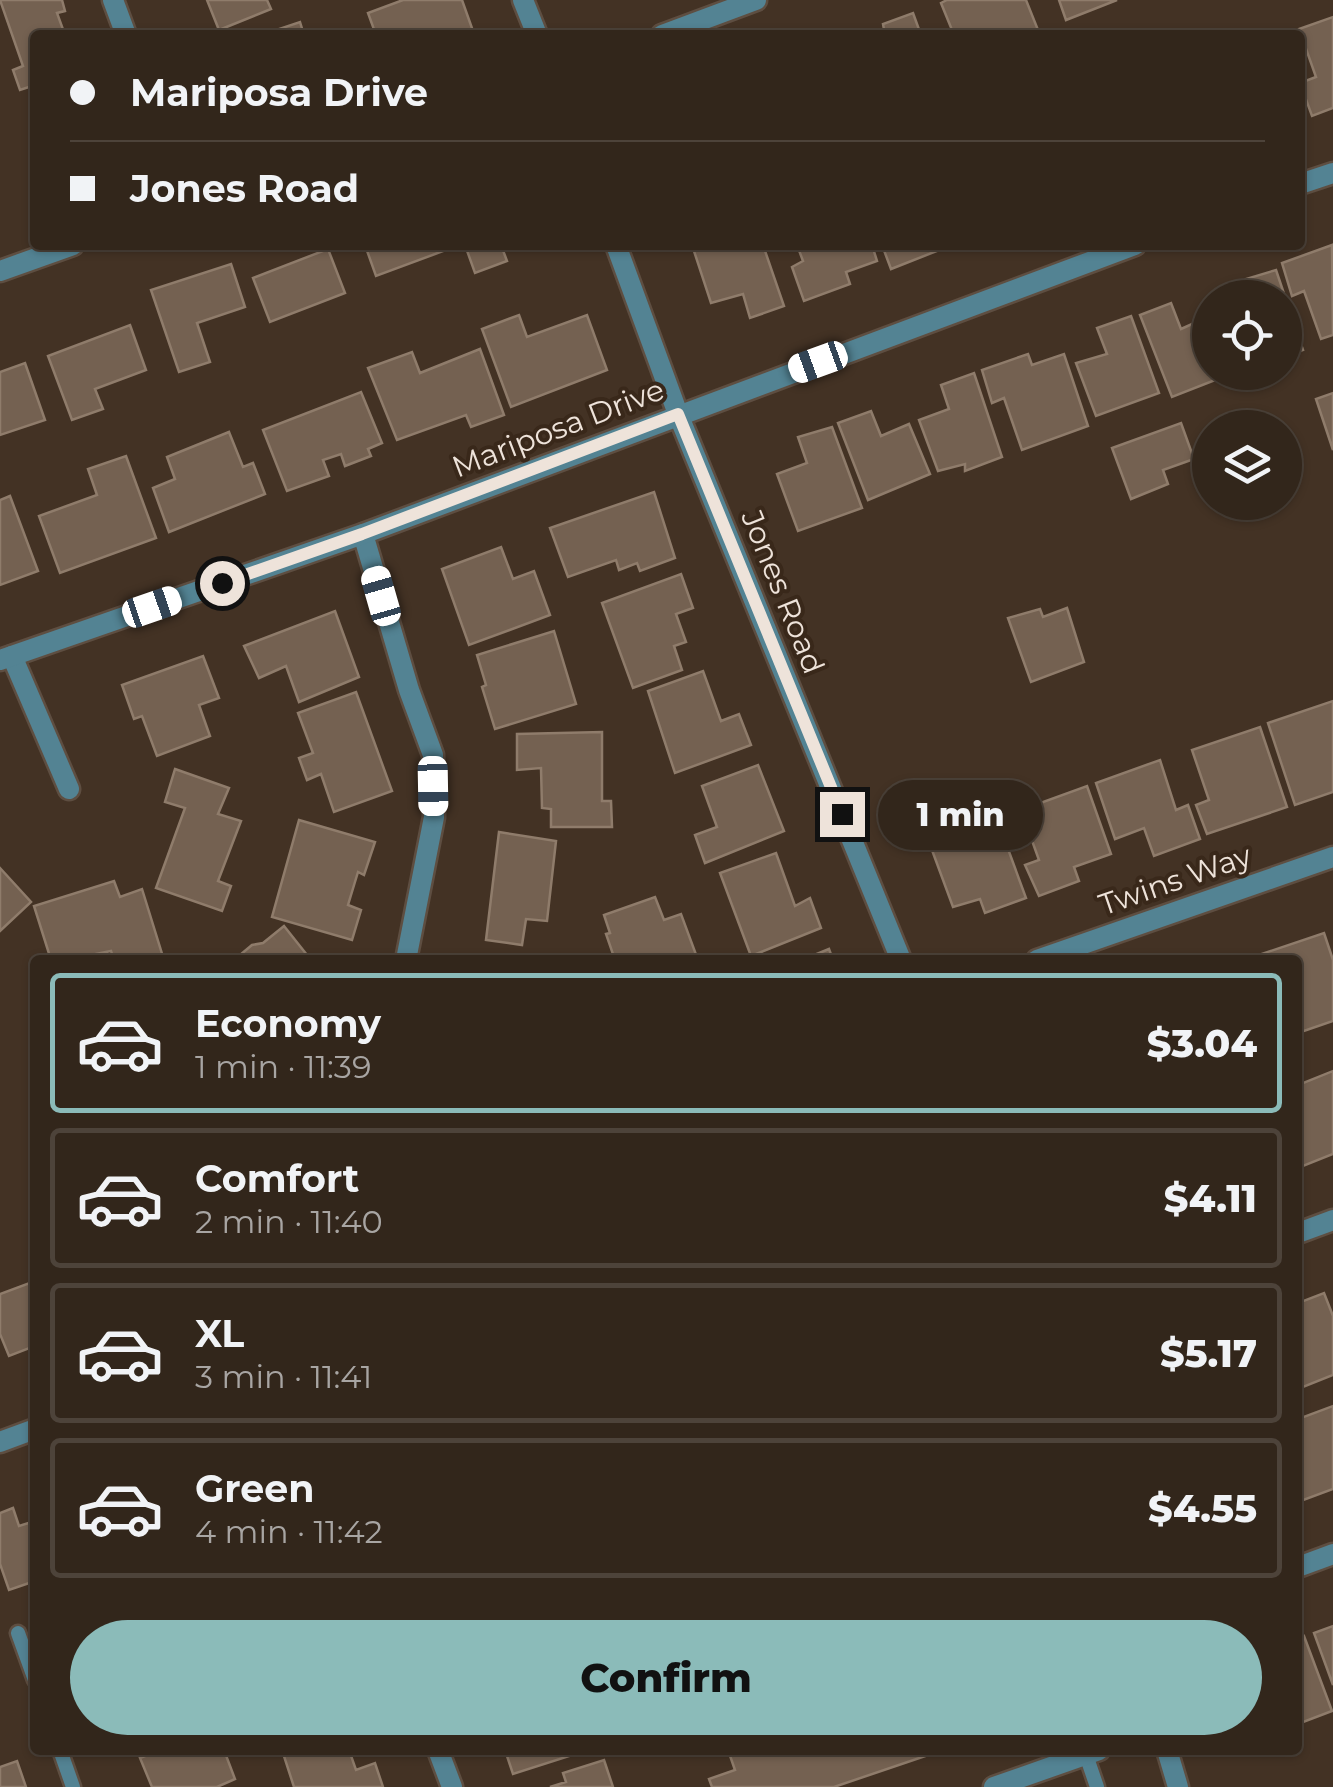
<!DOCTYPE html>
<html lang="en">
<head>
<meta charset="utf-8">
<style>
  :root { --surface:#32261b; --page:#3d3228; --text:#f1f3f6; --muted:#a8a5a3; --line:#4d433a; --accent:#8bbbb9 }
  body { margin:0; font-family:Montserrat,sans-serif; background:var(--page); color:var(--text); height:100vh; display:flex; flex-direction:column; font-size:38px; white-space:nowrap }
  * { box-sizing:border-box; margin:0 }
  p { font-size:32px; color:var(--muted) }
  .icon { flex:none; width:55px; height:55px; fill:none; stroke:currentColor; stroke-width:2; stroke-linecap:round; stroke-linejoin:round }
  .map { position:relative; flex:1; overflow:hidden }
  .details { position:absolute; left:30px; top:955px; width:1272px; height:800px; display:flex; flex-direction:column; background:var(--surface); border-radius:10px; box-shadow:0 2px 8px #0004,0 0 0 2px var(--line) }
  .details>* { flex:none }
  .banner { position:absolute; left:30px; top:30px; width:1275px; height:220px; border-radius:10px; box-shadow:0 2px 8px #0004,0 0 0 2px var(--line); display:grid; align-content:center; height:220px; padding:0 40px; background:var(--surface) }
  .fabs { position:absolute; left:1192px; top:280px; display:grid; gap:20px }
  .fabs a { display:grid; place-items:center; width:110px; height:110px; border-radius:50%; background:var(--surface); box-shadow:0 2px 8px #0004,0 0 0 2px var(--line); font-size:50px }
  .end { position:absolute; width:45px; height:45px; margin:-22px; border:12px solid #eee3da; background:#111; box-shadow:0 0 0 5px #111 }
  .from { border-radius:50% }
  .bubble { position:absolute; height:70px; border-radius:35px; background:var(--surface); box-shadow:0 2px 8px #0004,0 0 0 2px var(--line); font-size:32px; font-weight:800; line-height:70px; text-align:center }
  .car { position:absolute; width:30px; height:60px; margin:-30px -15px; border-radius:12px; box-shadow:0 0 8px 2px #0007; background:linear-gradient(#fff 24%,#345 0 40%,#fff 0 76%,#345 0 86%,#fff 0) }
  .banner b { display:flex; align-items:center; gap:35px; height:95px; font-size:38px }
  .banner b+b { border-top:2px solid var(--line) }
  .banner i { width:25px; height:25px; background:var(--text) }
  ul { padding:18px 0 0; list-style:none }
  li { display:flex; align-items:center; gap:30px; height:140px; margin:0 20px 15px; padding:0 20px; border:5px solid var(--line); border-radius:10px }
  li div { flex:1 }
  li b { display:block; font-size:38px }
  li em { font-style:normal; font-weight:800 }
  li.active { border-color:var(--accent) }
  li>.icon { width:90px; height:90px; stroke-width:1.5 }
  .cta { display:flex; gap:20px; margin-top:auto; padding:20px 40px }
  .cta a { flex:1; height:115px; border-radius:60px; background:var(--accent); color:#111; font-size:40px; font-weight:800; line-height:115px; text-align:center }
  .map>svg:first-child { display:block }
  .building { fill:#746151; stroke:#8f7c6b; stroke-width:2.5 }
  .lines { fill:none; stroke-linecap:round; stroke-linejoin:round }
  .service-casing { stroke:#5e4e41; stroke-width:19 }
  .minor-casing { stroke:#5e4e41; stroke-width:25 }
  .tertiary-casing { stroke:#5e4e41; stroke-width:25 }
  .service { stroke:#538393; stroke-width:14 }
  .minor { stroke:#538393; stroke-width:20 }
  .tertiary { stroke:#538393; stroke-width:20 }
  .route { stroke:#eee3da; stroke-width:12 }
  .labels { text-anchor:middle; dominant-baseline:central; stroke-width:8; stroke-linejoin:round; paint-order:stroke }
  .street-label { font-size:30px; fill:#eee3da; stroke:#39281a }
</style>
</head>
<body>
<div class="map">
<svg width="1333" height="1787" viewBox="0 0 1333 1787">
  <rect width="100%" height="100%" fill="#433224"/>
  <g class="building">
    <path d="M0,0H62L65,11L57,13L65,35H35V85L20,90L13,70L23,66Z"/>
    <path d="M207,0H267L271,9L219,30Z"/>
    <path d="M403,0H462L473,31L462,35H376L368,13Z"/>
    <path d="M947,0H1026L1038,30L1025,35H954L941,3Z"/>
    <path d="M1059,0H1117L1066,20Z"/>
    <path d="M913,13L921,35H885L883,24Z"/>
    <path d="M1333,17V108L1312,116L1300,83L1316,77L1299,29Z"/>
    <path d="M300,22L304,35H274L273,31Z"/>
    <path d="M365,245H454V247L376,276Z"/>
    <path d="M465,245H501L507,261L475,273Z"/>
    <path d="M701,245H763L784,306L750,318L743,294L711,303L693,248Z"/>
    <path d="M797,245H872L877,261L846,272L850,284L804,301L792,267L803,261Z"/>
    <path d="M882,245H952L891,269Z"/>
    <path d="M1332,245L1333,335L1321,339L1304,291L1292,296L1282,263Z"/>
    <path d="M328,249L345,293L270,322L253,278Z"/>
    <path d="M231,264L245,307L197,323L210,362L179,372L151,290Z"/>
    <path d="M1276,270L1303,350L1285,356V298H1252L1246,279Z"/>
    <path d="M1171,303L1181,329L1210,316V372L1233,373L1172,397L1140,315Z"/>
    <path d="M519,315L527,337L587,315L607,370L511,407L482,329Z"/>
    <path d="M1131,316L1159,393L1096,416L1076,363L1107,354L1097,328Z"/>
    <path d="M130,325L146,370L95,389L103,409L72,420L48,356Z"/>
    <path d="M480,349L504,415L471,427L466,415L397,440L368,368L412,352L420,373Z"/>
    <path d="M1028,354L1032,365L1064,354L1088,426L1022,450L1004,398L992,403L982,370Z"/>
    <path d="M25,363L45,420L0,435V372Z"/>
    <path d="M974,373L1002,457L965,471V464L938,471L919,420L949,409L941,385Z"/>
    <path d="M361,392L382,443L368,449L371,456L345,466L341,454L323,460L329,476L287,491L263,430Z"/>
    <path d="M1333,393V450L1316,399Z"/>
    <path d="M871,411L881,436L909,424L930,474L868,500L838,423Z"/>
    <path d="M1181,423L1194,459L1163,470L1168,484L1131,499L1112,448Z"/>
    <path d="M832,427L862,508L798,531L777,474L807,463L798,437Z"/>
    <path d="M229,432L243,467L253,463L265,494L169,532L153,488L175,479L167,457Z"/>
    <path d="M126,456L156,538L60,573L39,516L97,495L88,469Z"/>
    <path d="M654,492L675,558L640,571L637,563L619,570L616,560L568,577L550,528Z"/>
    <path d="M10,496L38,571L0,585V500Z"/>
    <path d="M501,547L513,579L534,571L550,615L469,645L442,569Z"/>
    <path d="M681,574L693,608L676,614L686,642L674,646L682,670L633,688L602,603Z"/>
    <path d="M1067,608L1084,662L1031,682L1008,618L1040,609L1043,617Z"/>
    <path d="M335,611L359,677L299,702L286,666L259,678L244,646Z"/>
    <path d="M554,631L576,704L495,729L482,687L486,685L477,655Z"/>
    <path d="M203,656L219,698L199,705L210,736L157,756L142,716L134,719L122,685Z"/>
    <path d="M703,671L721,721L739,714L751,745L675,773L648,691Z"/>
    <path d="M356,692L392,791L334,812L321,774L307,780L299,758L313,753L298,713Z"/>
    <path d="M1333,701V792L1295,805L1268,723Z"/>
    <path d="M1260,727L1287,807L1207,834L1196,805L1209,800L1192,750Z"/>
    <path d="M602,732V801H611L612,827H551V809L542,808L541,768L517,770V734Z"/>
    <path d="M1160,760L1176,810L1188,805L1200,839L1154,856L1144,828L1115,839L1096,783Z"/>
    <path d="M758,765L784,831L705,863L695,835L717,827L702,786Z"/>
    <path d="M175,769L229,788L218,814L241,821L218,881L231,886L222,911L156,888L185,808L165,802Z"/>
    <path d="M1087,786L1111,854L1074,867L1079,881L1039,896L1025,865L1039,860L1021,810Z"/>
    <path d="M997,819L1026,898L985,913L980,899L953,907L929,842Z"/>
    <path d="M299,820L375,842L364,875L358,872L348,905L361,910L352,940L272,917Z"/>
    <path d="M499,832L556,841L547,921L526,919L522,945L486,940Z"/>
    <path d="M776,853L795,906L810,898L821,928L751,956L720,873Z"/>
    <path d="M0,868L31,902L0,931Z"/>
    <path d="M114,881L120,897L142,889L163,957L154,960H114L111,951L96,954L98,960H51L34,906Z"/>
    <path d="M655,897L664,920L681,914L698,960H615L606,934L610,933L604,915Z"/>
    <path d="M284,926L311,960H234L252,945L263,943Z"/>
    <path d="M1324,933L1333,960V1021L1298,1033V960H1244Z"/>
    <path d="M829,949L833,960H802Z"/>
    <path d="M1333,1071V1154L1298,1168V1085Z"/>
    <path d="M35,1281V1346L9,1356L0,1334V1294Z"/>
    <path d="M1324,1293L1333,1316V1375L1298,1389V1303Z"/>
    <path d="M1333,1406V1489L1298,1502V1419Z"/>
    <path d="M13,1508L19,1526L35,1521V1581L9,1590L0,1564V1513Z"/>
    <path d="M1333,1626V1685L1314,1633Z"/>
    <path d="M1304,1636L1332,1711L1298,1724V1639Z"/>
    <path d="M160,1750H224L235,1779L217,1787H152L140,1758Z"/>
    <path d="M282,1750H349L356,1770L375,1763L383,1787H294Z"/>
    <path d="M505,1750H584L585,1751L513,1774Z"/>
    <path d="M728,1750H943L834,1787H712L709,1779L735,1770Z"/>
    <path d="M604,1760L613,1787H550L566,1782L563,1773Z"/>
    <path d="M17,1761L26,1787H0V1767Z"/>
  </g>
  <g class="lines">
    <defs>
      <g id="service">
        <path d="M18,1633L35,1680"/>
        <path d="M60,1750L73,1787"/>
        <path d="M1086,1755L1097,1787"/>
      </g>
      <g id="minor">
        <path d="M113,0L126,35"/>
        <path d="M662,35L756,0"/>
        <path d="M1300,184L1333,173"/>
        <path d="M0,271L73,245"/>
        <path d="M363,534L409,690L433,755L434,817L406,960"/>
        <path d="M12,656L69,789"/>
        <path d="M0,660L363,534L1135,245"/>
        <path d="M1037,960L1333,857"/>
        <path d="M1298,1233L1333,1220"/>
        <path d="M0,1442L35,1429"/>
        <path d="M1298,1567L1333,1554"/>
        <path d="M438,1750L452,1787"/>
        <path d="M994,1787L1099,1750"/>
      </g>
      <g id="tertiary">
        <path d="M523,0L537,35"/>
        <path d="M616,245L678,414L901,960"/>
        <path d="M1167,1750L1178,1787"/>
      </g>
    </defs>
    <use href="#service" class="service-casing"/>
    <use href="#minor" class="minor-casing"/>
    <use href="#tertiary" class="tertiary-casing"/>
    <use href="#service" class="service"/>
    <use href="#minor" class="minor"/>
    <use href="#tertiary" class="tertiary"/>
  </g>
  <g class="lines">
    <path class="route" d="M222,583L362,534L678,414L842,814"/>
  </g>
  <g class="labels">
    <g class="street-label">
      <text transform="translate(558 428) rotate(-21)">Mariposa Drive</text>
      <text transform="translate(783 592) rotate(68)">Jones Road</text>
      <text transform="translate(1175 880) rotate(-19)">Twins Way</text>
    </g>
  </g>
</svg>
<div class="fabs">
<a><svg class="icon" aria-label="locate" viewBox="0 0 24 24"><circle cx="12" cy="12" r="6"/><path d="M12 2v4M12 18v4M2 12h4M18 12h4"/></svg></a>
<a><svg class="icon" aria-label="layers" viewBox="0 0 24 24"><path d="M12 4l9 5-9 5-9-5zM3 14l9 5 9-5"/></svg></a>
</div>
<i class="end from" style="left:222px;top:583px"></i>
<i class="end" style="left:842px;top:814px"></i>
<div class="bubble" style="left:878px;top:780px;width:165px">1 min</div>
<i class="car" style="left:818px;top:362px;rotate:250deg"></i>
<i class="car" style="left:381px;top:596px;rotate:344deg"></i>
<i class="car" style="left:152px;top:607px;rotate:71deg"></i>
<i class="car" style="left:433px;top:786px;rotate:179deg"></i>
<div class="banner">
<b><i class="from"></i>Mariposa Drive</b>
<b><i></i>Jones Road</b>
</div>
<section class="details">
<ul>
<li class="active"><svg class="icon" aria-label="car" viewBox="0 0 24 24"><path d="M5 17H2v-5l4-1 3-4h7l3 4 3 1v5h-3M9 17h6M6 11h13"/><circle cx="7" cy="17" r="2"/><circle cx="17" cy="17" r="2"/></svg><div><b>Economy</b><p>1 min · 11:39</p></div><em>$3.04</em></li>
<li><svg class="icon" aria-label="car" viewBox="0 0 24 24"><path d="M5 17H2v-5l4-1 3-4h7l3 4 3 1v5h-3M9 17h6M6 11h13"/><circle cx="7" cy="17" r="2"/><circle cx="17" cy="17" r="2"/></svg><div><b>Comfort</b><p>2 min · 11:40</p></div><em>$4.11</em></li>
<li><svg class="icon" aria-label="car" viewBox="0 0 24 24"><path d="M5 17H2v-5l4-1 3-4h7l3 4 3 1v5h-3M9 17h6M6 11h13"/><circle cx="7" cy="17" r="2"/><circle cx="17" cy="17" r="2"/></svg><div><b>XL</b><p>3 min · 11:41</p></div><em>$5.17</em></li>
<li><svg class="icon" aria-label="car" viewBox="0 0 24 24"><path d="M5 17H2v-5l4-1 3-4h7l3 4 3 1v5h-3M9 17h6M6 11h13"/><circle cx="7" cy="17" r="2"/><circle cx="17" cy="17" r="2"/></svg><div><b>Green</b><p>4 min · 11:42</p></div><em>$4.55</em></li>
</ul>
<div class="cta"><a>Confirm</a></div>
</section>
</div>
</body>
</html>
